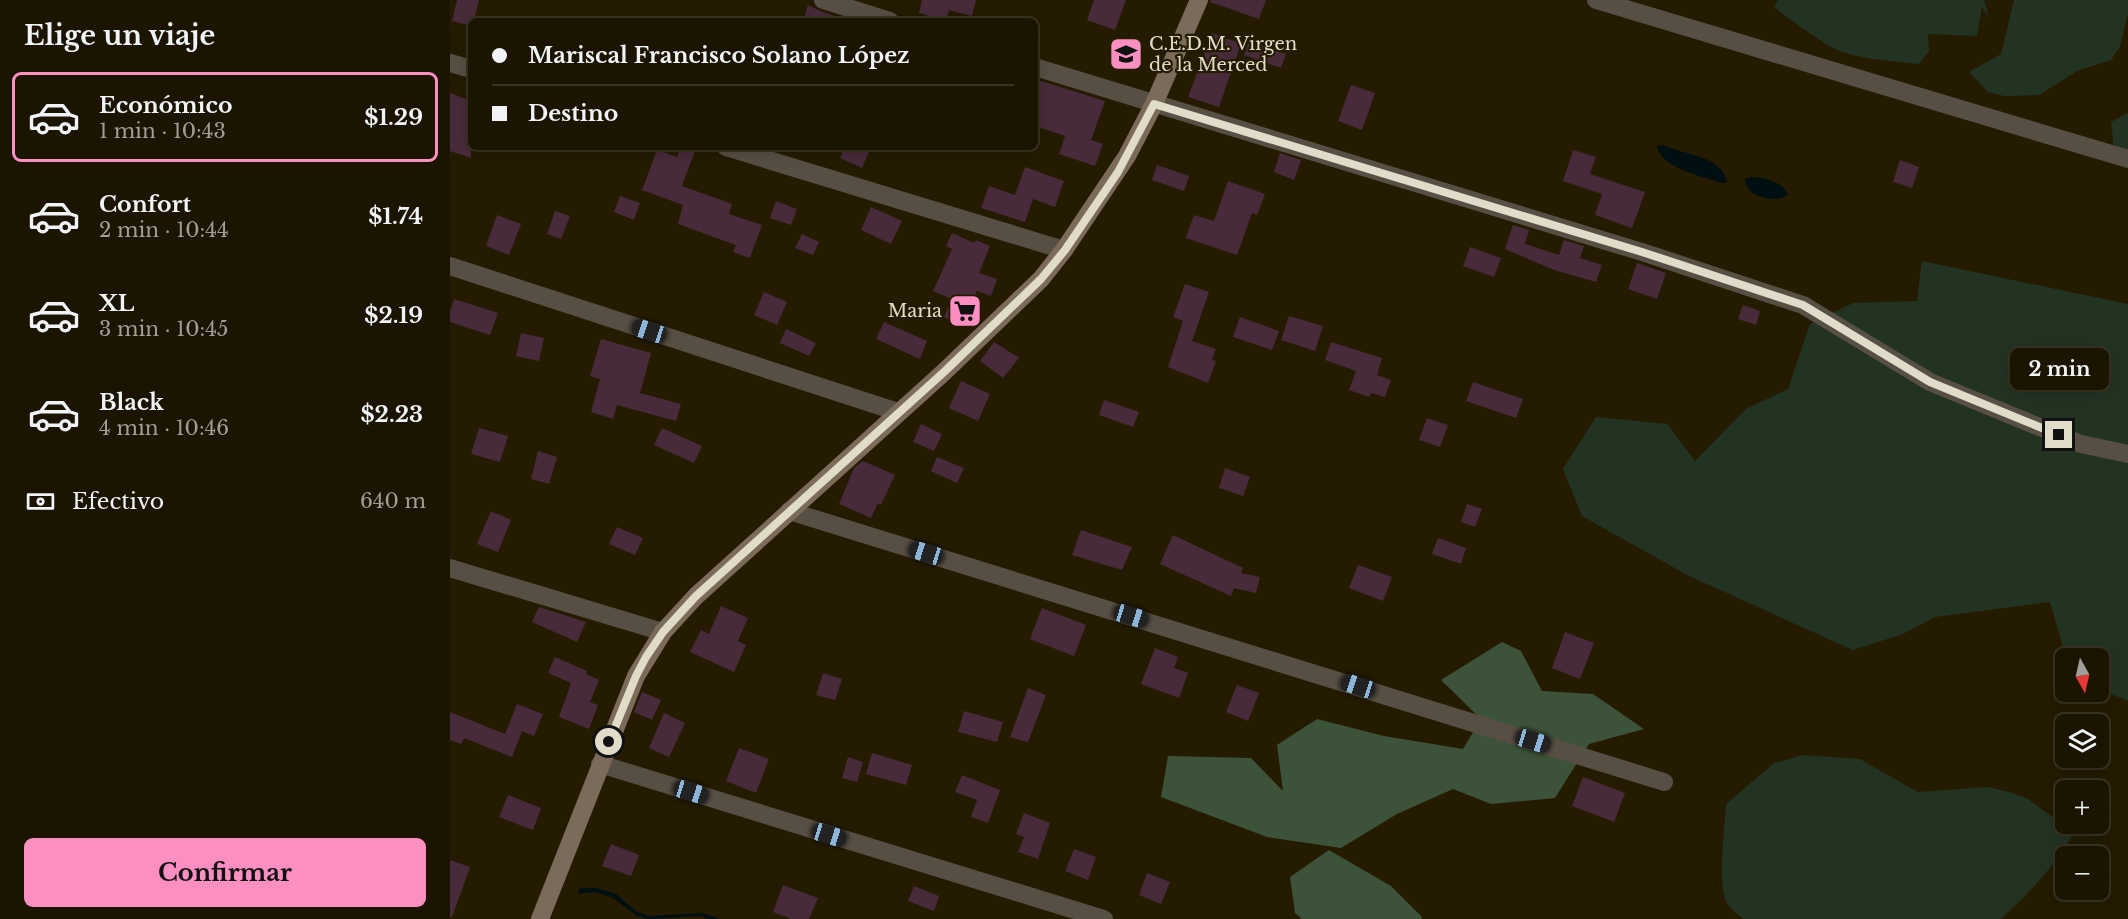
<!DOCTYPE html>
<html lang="es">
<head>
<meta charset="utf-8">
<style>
  :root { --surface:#1b1400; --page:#28210f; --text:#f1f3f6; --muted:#a09e99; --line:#393322; --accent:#fc8fc1 }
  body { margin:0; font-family:"Libre Baskerville",serif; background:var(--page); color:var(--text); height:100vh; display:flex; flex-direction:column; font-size:22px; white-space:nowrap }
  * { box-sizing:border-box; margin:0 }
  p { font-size:20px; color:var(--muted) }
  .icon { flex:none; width:33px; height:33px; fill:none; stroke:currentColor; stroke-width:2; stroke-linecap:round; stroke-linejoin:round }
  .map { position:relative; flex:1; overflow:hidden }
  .drawer { display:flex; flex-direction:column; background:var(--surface); width:450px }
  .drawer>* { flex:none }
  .hud { position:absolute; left:18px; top:18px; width:570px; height:132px; border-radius:9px; box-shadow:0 3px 15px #0003,0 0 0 2px var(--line); display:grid; align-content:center; height:132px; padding:0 24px; background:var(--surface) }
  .needle { width:39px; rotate:172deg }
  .fabs { position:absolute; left:1605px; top:648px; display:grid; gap:12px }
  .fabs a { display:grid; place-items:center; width:54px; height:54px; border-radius:9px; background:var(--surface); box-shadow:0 3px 15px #0003,0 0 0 2px var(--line); font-size:30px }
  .end { position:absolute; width:27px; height:27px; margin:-14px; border:8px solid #e1dbca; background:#111; box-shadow:0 0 0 3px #111 }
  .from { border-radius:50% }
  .bubble { position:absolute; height:42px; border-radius:9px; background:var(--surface); box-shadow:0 3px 15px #0003,0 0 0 2px var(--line); font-size:20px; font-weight:800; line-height:42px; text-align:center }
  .car { position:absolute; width:18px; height:36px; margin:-18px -9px; border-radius:8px; box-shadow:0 0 4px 2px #0007; background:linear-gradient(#222 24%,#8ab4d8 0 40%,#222 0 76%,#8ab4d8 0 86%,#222 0) }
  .hud b { display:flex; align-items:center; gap:21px; height:57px; font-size:22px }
  .hud b+b { border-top:2px solid var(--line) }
  .hud i { width:15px; height:15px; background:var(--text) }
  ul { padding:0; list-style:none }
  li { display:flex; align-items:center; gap:18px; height:90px; margin:0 12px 9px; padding:0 12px; border:3px solid transparent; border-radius:9px }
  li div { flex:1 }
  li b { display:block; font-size:22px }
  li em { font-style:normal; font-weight:800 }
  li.selected { border-color:var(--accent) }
  li>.icon { width:54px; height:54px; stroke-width:1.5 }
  h2 { padding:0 24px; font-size:27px; line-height:72px }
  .pay { display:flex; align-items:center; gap:15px; height:66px; padding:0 24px; font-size:22px }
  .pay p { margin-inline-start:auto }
  .action { display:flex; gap:12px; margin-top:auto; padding:12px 24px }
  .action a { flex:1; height:69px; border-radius:9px; background:var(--accent); color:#111; font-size:24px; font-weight:800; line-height:69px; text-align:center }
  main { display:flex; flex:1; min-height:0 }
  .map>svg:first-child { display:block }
  .green { fill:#233322 }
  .forest { fill:#3c5339 }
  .water { fill:#001012 }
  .building { fill:#472b3a }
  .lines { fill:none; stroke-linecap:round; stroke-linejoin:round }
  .street { stroke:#584f44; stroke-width:18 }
  .secondary { stroke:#7b6b5a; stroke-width:18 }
  .route { stroke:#e1dbca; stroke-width:8 }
  .labels { text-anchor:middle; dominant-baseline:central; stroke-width:4.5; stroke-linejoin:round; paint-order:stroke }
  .poi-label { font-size:18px; fill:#e1dbca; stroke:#241b00; text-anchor:start }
</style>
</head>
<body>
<main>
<section class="drawer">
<h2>Elige un viaje</h2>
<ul>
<li class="selected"><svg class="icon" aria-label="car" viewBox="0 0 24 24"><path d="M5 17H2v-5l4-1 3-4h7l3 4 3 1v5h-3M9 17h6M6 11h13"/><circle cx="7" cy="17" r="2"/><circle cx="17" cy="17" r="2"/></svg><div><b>Económico</b><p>1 min · 10:43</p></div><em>$1.29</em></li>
<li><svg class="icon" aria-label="car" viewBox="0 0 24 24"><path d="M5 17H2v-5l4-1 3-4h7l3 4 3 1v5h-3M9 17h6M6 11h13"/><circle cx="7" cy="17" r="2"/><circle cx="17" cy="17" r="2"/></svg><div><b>Confort</b><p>2 min · 10:44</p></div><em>$1.74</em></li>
<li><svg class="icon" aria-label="car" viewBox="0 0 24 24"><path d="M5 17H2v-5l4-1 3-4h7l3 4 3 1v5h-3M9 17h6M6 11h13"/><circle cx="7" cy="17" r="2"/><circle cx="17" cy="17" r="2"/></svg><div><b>XL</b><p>3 min · 10:45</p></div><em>$2.19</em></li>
<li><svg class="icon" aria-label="car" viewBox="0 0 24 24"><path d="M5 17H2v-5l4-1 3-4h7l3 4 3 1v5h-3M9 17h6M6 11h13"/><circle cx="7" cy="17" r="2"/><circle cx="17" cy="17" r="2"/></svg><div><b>Black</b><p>4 min · 10:46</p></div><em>$2.23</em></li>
</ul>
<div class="pay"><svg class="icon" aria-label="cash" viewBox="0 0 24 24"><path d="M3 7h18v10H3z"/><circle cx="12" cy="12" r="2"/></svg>Efectivo<p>640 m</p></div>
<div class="action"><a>Confirmar</a></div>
</section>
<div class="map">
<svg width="1678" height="919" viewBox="0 0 1678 919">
  <rect width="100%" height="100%" fill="#241b00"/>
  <g class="green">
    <path d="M1328,0H1534L1539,18L1532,7L1527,36L1478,34L1479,51L1469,64C1444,61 1419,60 1395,53C1374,46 1342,21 1324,7Z"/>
    <path d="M1564,0H1678V14L1670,47L1661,60L1627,71L1589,95L1554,96L1538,92L1519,72L1551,54Z"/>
    <path d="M1678,113V158L1664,148L1661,122Z"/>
    <path d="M1472,261L1678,304V701L1649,689L1648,658H1616L1600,602L1485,617L1453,634L1403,650L1239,576L1132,516L1113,469L1146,417L1217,424L1245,461L1296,409L1338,389L1360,324L1403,303L1467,301Z"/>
    <path d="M1353,755L1410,759L1468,792L1538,787L1563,793L1578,799L1624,833C1605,866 1579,893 1551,919H1294C1286,914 1278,907 1275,898C1268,879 1275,826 1276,804L1324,763Z"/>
  </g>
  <g class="forest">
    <path d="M1052,642L1071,651L1092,691L1143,694L1194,729L1139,744L1105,798L1041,804L1003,789L947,814L891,848L817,837L711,797L718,756L801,758L833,791L827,745L867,719L934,736L1013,749L1031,719L991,680Z"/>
    <path d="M879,850L941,886L972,917L971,919H852L845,913L840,877Z"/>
  </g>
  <g class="water">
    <path d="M1213,145C1233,155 1272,155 1277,182L1272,183C1254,177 1210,168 1207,146Z"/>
    <path d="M1301,177C1314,177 1334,182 1338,195C1325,204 1295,197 1295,179Z"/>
    <path d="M129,888H147L166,894L187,912L200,916L252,913L271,919H259L250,916L199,919L187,916L163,898L145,892L128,894Z"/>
  </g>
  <g class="building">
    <path d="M7,0H29L24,21H21V26L2,21Z"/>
    <path d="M472,0H526L522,16L499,10L496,21L469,13Z"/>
    <path d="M644,0H676L665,30L637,20Z"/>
    <path d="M761,0H816L809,19L760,2Z"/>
    <path d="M358,5L370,11L399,21H353Z"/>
    <path d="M762,33L791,44L769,107L738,97Z"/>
    <path d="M799,41L836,54L831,68L794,55Z"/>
    <path d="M588,80L655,101L641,140L653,144L645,166L609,154L615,136L585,126V107L589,96L585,94Z"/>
    <path d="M901,85L925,93L912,130L888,121Z"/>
    <path d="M0,93L21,101V158L0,151Z"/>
    <path d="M231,147L245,151L232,186L282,204L279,214L312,225L300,258L283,252L286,245L228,224L233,205L192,190L207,150L227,157Z"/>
    <path d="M395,147H421L412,168L390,158Z"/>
    <path d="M1123,150L1146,157L1140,174L1195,192L1182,228L1145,215L1152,194L1113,181Z"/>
    <path d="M830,153L851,160L844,180L824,172Z"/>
    <path d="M1450,160L1469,167L1462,188L1443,182Z"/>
    <path d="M707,165L739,176L734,191L702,180Z"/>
    <path d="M575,167L614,181L605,207L583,199L575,222L531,208L539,186L565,195Z"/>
    <path d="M778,181L815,194L807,215L802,213L787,255L736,238L744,215L764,221Z"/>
    <path d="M170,196L190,203L184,220L164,212Z"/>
    <path d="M326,201L347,209L341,225L320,218Z"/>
    <path d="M421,207L452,221L441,244L411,230Z"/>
    <path d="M105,211L120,216L111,239L97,234Z"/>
    <path d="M47,215L71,224L59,255L36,246Z"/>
    <path d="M1063,225L1079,230L1075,244L1109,255L1114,240L1134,246L1130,258L1152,265L1146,282L1104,270L1055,249Z"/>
    <path d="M502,233L524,243L526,240L540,246L529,273L547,279L541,296L527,291L511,325L494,317L502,299L483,291L502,249L496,246Z"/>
    <path d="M352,234L369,242L363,255L345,248Z"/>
    <path d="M1020,247L1051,258L1044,277L1013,266Z"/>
    <path d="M1187,263L1216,273L1207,299L1178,289Z"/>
    <path d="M735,284L759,292L742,341L766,349L762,360L766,361L758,383L718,367L733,321L723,317Z"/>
    <path d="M314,292L337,302L327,325L304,315Z"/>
    <path d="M4,299L48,313L40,335L0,322V312Z"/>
    <path d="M1293,305L1310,311L1306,325L1288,319Z"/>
    <path d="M839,316L873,326L865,351L831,340Z"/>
    <path d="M790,317L829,331L822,350L783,337Z"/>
    <path d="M434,322L477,341L470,359L426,339Z"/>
    <path d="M336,329L366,343L359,356L330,343Z"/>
    <path d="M71,333L94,338L89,361L66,356Z"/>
    <path d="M151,339L201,353L190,393L231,404L226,421L167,405L163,419L141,412L150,379L140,376Z"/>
    <path d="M544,342L569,358L553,378L530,361Z"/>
    <path d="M881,342L932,358L927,375L941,380L935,397L921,393L919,397L899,390L906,371L875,360Z"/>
    <path d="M511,381L540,394L528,421L499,408Z"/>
    <path d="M1023,382L1073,399L1066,418L1016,401Z"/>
    <path d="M654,400L689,412L683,427L649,415Z"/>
    <path d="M977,418L998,425L990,447L969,440Z"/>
    <path d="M471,424L492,434L484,451L463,442Z"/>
    <path d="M29,428L58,436L50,462L21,454Z"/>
    <path d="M212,428L252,446L244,463L204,445Z"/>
    <path d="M88,451L107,457L99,484L81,479Z"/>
    <path d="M487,457L514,468L507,483L481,471Z"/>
    <path d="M413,461L445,475L431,505L428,503L421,518L389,504L404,468Z"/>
    <path d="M775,468L800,477L793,496L769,488Z"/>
    <path d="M1017,504L1032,509L1025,527L1011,522Z"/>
    <path d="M41,511L61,520L48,552L27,544Z"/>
    <path d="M167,527L193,538L185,555L159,544Z"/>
    <path d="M631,530L682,547L672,570L622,555Z"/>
    <path d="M723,535L793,568L791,573L810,577L806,593L784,588L781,596L710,564Z"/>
    <path d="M988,538L1016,548L1011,564L982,554Z"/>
    <path d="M908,565L942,577L933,601L899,588Z"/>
    <path d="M271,606L298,618L288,641L296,645L284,672L240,652L251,630L259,634Z"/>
    <path d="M89,607L136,622L127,642L82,622Z"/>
    <path d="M592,608L636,625L624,656L580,639Z"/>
    <path d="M1115,632L1144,643L1130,679L1102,668Z"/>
    <path d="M705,648L728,657L724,668L738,673L729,698L691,684Z"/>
    <path d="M105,657L137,671L136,674L149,680L140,702L148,705L139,729L109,717L121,683L98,673Z"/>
    <path d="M373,673L392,679L385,700L366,695Z"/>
    <path d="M787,685L809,693L798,721L776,712Z"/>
    <path d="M578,688L596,695L578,742L560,737Z"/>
    <path d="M192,692L211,700L202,720L184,712Z"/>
    <path d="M67,704L93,714L84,736L72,731L62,757L14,738L11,744L0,740V712L55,734Z"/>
    <path d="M514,711L553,722L547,742L508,732Z"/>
    <path d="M214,713L235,723L219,757L199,748Z"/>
    <path d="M289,748L319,759L306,793L276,781Z"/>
    <path d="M422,753L462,765L456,785L416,774Z"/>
    <path d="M398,757L413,762L407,782L392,778Z"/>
    <path d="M512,775L550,790L538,823L521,817L527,800L505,792Z"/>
    <path d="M1133,777L1175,793L1164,822L1122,806Z"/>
    <path d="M58,795L91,808L83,830L49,817Z"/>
    <path d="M574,813L600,823L588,859L568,852L574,837L566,834Z"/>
    <path d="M161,844L189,855L181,876L152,866Z"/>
    <path d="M624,849L646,857L638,880L615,871Z"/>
    <path d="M0,860L20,867L2,917H0Z"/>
    <path d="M697,873L720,882L711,904L689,895Z"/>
    <path d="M333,885L368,898L359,919H341L323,912Z"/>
    <path d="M464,886L489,896L484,911L458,901Z"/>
  </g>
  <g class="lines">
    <g class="street">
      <path d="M373,0L440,21"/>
      <path d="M1146,0L1678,159"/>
      <path d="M0,63L21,69"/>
      <path d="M585,67L1192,252L1353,305L1480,382L1631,444L1678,454"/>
      <path d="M276,147L614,250"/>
      <path d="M0,266L448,412"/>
      <path d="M339,511L1214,782"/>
      <path d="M0,568L213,632"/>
      <path d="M150,764L654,919"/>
    </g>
    <path class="secondary" d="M90,919L186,676L213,632L246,596L494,372L591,279L614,250L677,156L704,104L749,0"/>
  </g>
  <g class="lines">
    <path class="route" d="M159,742L186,676L196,657L213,632L246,596L494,372L591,279L615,250L668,172L704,104L1192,252L1353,305L1480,382L1609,435"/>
  </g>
  <defs>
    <symbol id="school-square" viewBox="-11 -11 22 22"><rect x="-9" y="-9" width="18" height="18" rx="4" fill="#fc8fc1" stroke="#241b00"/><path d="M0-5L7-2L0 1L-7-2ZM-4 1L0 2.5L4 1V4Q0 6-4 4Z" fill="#111"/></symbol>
    <symbol id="supermarket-square" viewBox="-11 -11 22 22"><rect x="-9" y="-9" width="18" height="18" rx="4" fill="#fc8fc1" stroke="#241b00"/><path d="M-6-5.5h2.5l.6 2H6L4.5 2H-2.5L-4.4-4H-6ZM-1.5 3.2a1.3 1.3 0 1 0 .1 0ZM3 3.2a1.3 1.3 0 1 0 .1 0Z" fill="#111"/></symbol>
  </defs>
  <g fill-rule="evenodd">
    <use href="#school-square" x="657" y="35" width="38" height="38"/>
    <use href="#supermarket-square" x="496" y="292" width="38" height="38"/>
  </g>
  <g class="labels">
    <g class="poi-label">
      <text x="699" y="44">C.E.D.M. Virgen<tspan x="699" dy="21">de la Merced</tspan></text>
      <text x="492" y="311" text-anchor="end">Maria</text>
    </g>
  </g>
</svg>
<div class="fabs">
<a><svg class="needle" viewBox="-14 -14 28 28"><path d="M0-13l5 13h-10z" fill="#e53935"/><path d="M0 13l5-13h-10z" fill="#a09e99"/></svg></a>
<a><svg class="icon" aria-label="layers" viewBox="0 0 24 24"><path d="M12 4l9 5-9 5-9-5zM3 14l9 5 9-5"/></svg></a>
<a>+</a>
<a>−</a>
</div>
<i class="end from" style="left:159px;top:742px"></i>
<i class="end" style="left:1609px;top:435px"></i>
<div class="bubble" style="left:1560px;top:348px;width:99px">2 min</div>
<i class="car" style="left:199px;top:331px;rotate:288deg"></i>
<i class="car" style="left:476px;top:553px;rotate:287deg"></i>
<i class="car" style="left:681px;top:616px;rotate:107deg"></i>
<i class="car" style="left:908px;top:686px;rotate:288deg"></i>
<i class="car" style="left:1083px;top:741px;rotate:107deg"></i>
<i class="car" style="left:241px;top:792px;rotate:107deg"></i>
<i class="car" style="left:379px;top:835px;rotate:107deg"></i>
<div class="hud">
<b><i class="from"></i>Mariscal Francisco Solano López</b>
<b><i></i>Destino</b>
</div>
</div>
</main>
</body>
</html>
